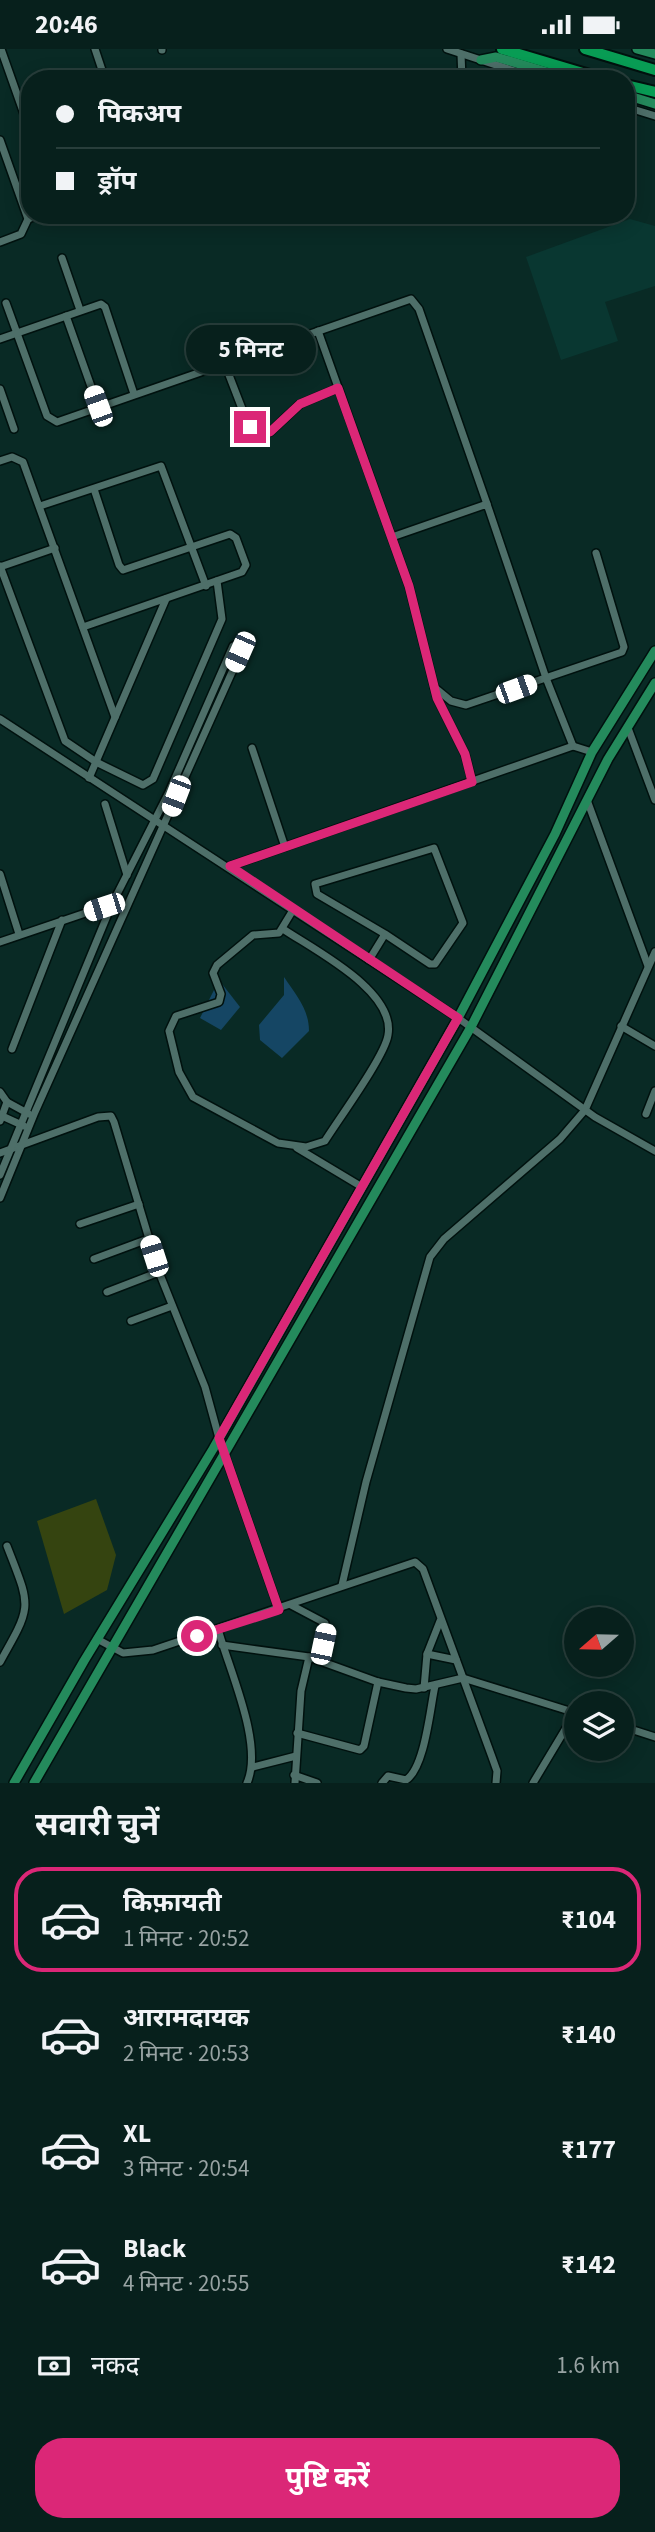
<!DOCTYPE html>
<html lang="hi">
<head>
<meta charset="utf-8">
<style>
  :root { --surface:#07201c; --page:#152d29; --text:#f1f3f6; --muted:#98a3a3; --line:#283e3b; --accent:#db2777 }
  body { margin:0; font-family:"Source Sans 3","Noto Sans Devanagari",sans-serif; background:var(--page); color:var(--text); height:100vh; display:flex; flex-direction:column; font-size:26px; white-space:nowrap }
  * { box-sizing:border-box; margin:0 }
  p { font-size:23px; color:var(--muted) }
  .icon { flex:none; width:38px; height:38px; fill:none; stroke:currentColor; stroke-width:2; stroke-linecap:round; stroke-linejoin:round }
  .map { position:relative; height:1734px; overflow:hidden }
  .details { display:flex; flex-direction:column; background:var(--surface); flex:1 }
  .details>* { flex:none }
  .top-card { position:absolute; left:21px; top:21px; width:614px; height:154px; border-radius:28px; box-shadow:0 4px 18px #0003,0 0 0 2px var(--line); display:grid; align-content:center; height:154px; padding:0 35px; background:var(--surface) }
  .needle { width:46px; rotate:250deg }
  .fabs { position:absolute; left:564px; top:1558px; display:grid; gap:14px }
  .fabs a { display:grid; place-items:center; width:70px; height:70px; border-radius:50%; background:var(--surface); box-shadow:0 4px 18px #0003,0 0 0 2px var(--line); font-size:35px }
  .end { position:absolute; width:32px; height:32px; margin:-16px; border:9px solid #db2777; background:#fff; box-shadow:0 0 0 4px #fff }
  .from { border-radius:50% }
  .bubble { position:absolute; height:49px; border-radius:24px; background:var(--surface); box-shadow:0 4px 18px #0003,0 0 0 2px var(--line); font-size:23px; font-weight:700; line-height:49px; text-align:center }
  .car { position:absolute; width:21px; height:42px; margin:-21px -10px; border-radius:9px; box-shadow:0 0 5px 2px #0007; background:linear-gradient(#fff 24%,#345 0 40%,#fff 0 76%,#345 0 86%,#fff 0) }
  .top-card b { display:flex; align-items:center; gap:24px; height:66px; font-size:26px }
  .top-card b+b { border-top:2px solid var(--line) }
  .top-card i { width:18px; height:18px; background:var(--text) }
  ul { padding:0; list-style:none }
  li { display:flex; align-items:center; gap:21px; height:105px; margin:0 14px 10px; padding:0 21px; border:4px solid transparent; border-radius:28px }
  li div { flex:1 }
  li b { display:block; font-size:26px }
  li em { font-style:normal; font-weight:700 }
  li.on { border-color:var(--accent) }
  li>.icon { width:63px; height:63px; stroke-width:1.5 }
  h2 { padding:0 35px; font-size:32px; line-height:84px }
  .pay { display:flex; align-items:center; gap:18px; height:77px; padding:0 35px; font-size:26px }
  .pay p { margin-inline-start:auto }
  .action { display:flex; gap:14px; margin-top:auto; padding:14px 35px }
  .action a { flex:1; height:80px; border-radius:28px; background:var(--accent); color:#fff; font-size:28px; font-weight:700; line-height:80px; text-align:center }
  .status { display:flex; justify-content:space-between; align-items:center; height:49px; padding:0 35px; background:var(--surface); direction:ltr }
  .status svg { height:19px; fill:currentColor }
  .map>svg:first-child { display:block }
  .built { fill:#093731 }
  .green { fill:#354410 }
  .water { fill:#154664 }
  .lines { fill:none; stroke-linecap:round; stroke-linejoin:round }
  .minor-casing { stroke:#00110e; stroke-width:10 }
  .major-casing { stroke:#00110e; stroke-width:12 }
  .highway-casing { stroke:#00110e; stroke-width:14 }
  .minor { stroke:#4e6f69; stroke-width:7 }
  .major { stroke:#248a5c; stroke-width:9 }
  .highway { stroke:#089c54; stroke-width:10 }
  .route { stroke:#db2777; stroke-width:9 }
</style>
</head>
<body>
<div class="status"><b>20:46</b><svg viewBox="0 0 49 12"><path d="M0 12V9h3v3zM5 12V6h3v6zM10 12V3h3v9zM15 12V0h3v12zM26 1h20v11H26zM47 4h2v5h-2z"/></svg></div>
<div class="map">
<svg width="655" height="1734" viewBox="0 0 655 1734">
  <rect width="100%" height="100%" fill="#092a25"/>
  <path class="built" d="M630,170L655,177V237L605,253L618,292L561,311L526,208Z"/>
  <path class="green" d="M96,1450L116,1506L107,1541L64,1565L37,1472Z"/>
  <g class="water">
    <path d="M284,928C296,946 309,960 309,982L282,1009L260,991L259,976L284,946Z"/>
    <path d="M219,931L240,958L221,981L200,969Z"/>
  </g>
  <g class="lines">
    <defs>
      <g id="minor">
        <path d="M1,0L30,82"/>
        <path d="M95,0L105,30"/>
        <path d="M162,0V1"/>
        <path d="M447,0L539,30"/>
        <path d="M461,5L462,30"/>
        <path d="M182,30L193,26"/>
        <path d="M626,58L655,67"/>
        <path d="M0,91L28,170L21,185L0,193"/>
        <path d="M28,170L39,166"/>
        <path d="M62,209L80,261"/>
        <path d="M6,254L47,367L57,373L411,250L419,260L487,455"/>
        <path d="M66,267L98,357"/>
        <path d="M318,282L409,537L437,649L465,705L472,732"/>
        <path d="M0,290L101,255L105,258L134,345"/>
        <path d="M224,313L246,370L256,384L270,383L300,355L338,339"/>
        <path d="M0,340L14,380"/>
        <path d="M0,412L12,408L23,413L115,668"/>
        <path d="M40,457L161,417L206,537"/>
        <path d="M392,488L487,455L546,629L573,697"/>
        <path d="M0,517L65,692L96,713L143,736L153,730L222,570L217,532"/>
        <path d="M0,518L55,499"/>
        <path d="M83,578L242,523L246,516L236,489L230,485L123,521L119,516L94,440"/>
        <path d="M434,638L451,652L466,656L622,603L624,598L596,504"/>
        <path d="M0,670L458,969L595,1068L655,1102"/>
        <path d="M628,679L655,751"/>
        <path d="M252,699L285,798"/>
        <path d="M89,729L166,550"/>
        <path d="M587,751L648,917"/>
        <path d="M105,755L127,826"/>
        <path d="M230,817L573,697L592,703"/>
        <path d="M0,825L19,885"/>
        <path d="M283,880C314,901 396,942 388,986C385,1007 338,1071 325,1092L306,1098L278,1094L193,1048L179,1023L169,982L176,967L219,953L221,945L213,924L217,916L253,886L279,884L293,861"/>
        <path d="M0,893L112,855"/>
        <path d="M369,911L385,885L317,845L315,835L434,799L463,874L435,915H430L385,885"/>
        <path d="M621,977L655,997"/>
        <path d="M12,1000L62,871"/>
        <path d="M0,1043L7,1053L0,1072"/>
        <path d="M7,1053L29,1065"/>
        <path d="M646,1065L655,1042"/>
        <path d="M2,1067L24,1077"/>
        <path d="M297,1099L362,1138"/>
        <path d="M0,1104L98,1068L111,1067L114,1073L159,1223L205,1338L219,1389L279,1561"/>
        <path d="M0,1126L112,855L169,743L233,597L239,595L241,603L35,1063L0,1149"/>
        <path d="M80,1175L139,1155"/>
        <path d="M94,1210L148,1190"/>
        <path d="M107,1243L159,1223"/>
        <path d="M131,1272L172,1257"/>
        <path d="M342,1536L366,1433L430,1208L444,1190L560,1090L585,1061L655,903"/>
        <path d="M291,1556L325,1574L319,1611"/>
        <path d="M218,1580C229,1621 264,1695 247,1734"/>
        <path d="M97,1590L123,1604L153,1601L415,1513L423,1520L492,1708L497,1722L496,1734"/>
        <path d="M222,1596L309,1608L378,1633L406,1639L416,1640L463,1629L576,1664"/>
        <path d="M427,1605L456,1611"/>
        <path d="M0,1613C33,1555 31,1559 7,1497"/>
        <path d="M424,1639L427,1605L440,1572"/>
        <path d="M621,1677L655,1688"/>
        <path d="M297,1684L360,1701L364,1697L378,1633"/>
        <path d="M253,1718L296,1707"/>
        <path d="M294,1726L317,1734"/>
        <path d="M295,1734L301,1642L309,1608"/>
        <path d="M382,1734L388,1727L406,1731C425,1719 430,1659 435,1637"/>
        <path d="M533,1734L575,1664"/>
      </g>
      <g id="major">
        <path d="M637,0L655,5"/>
        <path d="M481,11L496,8L570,30"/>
        <path d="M626,46L655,55"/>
        <path d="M14,1734L84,1612L213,1400L458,969L555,785L592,703L655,602"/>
        <path d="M34,1734L471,978L608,710L655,634"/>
      </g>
      <g id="highway">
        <path d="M502,0L603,30"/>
        <path d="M585,0L655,21"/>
        <path d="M626,36L655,43"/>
      </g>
    </defs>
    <use href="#minor" class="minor-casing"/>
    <use href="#major" class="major-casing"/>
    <use href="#highway" class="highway-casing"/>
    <use href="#minor" class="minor"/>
    <use href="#major" class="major"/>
    <use href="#highway" class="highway"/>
  </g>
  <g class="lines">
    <path class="route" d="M197,1587L279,1561L219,1389L458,969L230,817L472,733L465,705L437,649L409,537L338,339L300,355L270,383L256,384L250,378"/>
  </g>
</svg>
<div class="fabs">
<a><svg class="needle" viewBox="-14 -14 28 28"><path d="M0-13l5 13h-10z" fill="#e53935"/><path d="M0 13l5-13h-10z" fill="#98a3a3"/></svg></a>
<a><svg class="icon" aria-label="layers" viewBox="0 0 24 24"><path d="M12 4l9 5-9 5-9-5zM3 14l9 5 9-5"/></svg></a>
</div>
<i class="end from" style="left:197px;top:1587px"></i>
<i class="end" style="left:250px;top:378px"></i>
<div class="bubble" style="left:186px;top:276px;width:130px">5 मिनट</div>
<i class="car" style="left:98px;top:357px;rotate:340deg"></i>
<i class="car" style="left:240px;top:603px;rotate:204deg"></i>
<i class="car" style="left:516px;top:640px;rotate:70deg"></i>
<i class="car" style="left:176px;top:747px;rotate:201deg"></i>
<i class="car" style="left:104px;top:858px;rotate:252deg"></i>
<i class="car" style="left:154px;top:1207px;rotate:342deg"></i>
<i class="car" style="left:323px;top:1595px;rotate:12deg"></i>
<div class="top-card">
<b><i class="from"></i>पिकअप</b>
<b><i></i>ड्रॉप</b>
</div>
</div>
<section class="details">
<h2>सवारी चुनें</h2>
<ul>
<li class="on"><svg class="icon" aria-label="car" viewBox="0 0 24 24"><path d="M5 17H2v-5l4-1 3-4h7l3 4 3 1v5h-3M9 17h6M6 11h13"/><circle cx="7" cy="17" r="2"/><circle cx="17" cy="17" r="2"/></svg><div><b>किफ़ायती</b><p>1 मिनट · 20:52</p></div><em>₹104</em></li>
<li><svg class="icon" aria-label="car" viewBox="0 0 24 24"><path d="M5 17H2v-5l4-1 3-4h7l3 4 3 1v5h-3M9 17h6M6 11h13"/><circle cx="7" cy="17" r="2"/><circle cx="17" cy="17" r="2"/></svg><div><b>आरामदायक</b><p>2 मिनट · 20:53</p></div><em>₹140</em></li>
<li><svg class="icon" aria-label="car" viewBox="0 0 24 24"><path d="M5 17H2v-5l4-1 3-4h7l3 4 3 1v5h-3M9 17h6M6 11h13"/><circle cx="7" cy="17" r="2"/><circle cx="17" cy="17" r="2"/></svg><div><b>XL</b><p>3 मिनट · 20:54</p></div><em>₹177</em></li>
<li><svg class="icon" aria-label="car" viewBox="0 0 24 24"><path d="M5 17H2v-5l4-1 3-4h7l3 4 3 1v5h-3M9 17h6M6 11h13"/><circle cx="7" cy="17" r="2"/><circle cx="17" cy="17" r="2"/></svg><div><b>Black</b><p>4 मिनट · 20:55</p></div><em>₹142</em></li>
</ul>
<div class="pay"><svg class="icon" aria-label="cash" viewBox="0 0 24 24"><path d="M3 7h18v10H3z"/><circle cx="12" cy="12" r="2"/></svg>नकद<p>1.6 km</p></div>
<div class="action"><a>पुष्टि करें</a></div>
</section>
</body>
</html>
